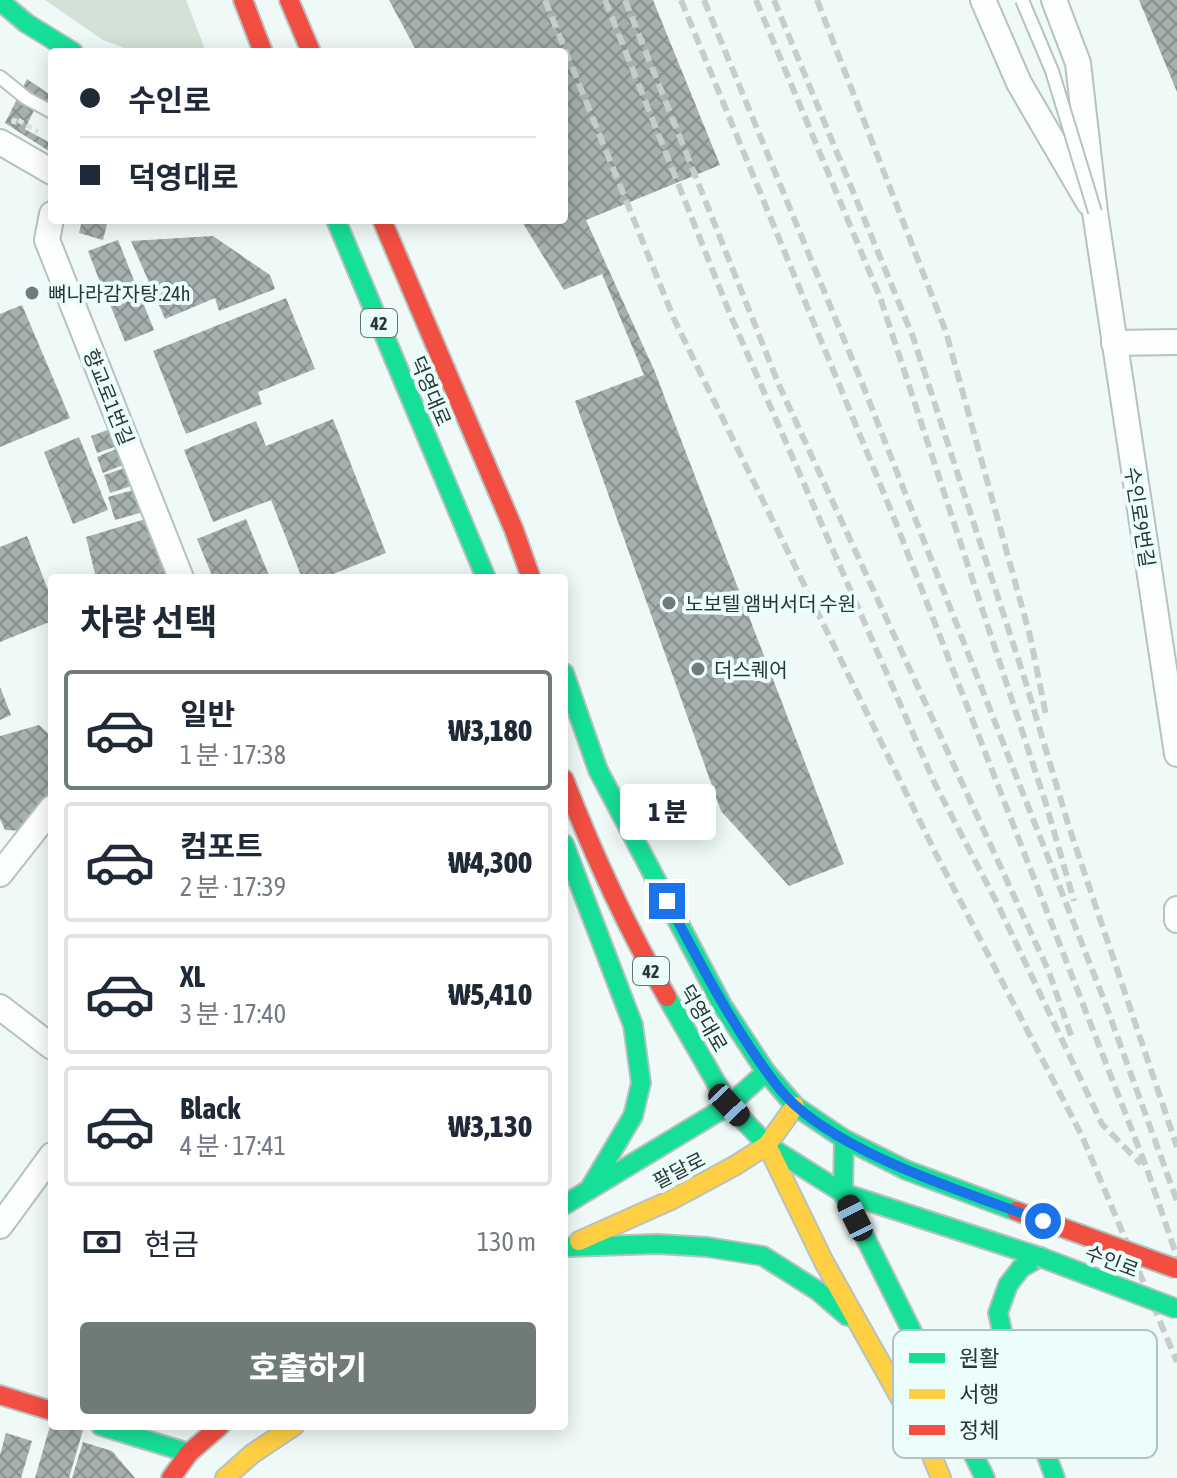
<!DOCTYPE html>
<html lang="ko">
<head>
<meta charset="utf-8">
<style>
  :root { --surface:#fff; --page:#f6f6f7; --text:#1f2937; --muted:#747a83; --line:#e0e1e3; --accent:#6f7b79 }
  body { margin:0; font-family:"Asap Condensed","Noto Sans KR",sans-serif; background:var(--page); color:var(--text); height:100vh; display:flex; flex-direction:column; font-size:30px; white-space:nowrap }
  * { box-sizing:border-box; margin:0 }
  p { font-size:26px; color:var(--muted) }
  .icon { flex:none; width:44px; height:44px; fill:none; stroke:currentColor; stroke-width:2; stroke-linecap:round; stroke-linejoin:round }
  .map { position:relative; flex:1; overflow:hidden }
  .panel { position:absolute; left:48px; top:574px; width:520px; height:856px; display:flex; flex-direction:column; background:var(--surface); border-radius:8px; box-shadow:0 4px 20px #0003 }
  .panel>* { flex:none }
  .hud { position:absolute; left:48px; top:48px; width:520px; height:176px; border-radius:8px; box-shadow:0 4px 20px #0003; display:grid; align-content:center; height:176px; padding:0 32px; background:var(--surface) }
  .end { position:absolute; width:36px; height:36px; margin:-18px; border:10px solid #1a73e8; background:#fff; box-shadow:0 0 0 4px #fff }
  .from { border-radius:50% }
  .bubble { position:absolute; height:56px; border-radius:8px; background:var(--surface); box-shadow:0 4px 20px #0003; font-size:26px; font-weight:800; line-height:56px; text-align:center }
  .car { position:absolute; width:24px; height:48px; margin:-24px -12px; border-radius:10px; box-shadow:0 0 6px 2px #0007; background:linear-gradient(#222 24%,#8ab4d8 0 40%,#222 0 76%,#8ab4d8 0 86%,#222 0) }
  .hud b { display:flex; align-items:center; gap:28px; height:76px; font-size:30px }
  .hud b+b { border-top:2px solid var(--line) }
  .hud i { width:20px; height:20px; background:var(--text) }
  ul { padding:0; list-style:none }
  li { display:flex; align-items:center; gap:24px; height:120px; margin:0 16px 12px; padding:0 16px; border:4px solid var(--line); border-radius:8px }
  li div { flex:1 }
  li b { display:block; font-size:30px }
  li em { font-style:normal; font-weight:800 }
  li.selected { border-color:var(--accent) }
  li>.icon { width:72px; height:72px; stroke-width:1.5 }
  h2 { padding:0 32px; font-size:36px; line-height:96px }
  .pay { display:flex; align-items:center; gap:20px; height:88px; padding:0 32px; font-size:30px }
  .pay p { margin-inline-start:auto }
  .primary-button { display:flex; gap:16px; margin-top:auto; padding:16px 32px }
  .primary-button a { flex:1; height:92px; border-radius:8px; background:var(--accent); color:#fff; font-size:32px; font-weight:800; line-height:92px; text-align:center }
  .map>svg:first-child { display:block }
  .green { fill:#d3e1d6 }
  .building { fill:url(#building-cross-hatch) }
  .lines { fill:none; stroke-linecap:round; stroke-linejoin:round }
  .lane-casing { stroke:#b7c1c0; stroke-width:16 }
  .street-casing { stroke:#b7c1c0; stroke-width:28 }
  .fast-casing { stroke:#b7c1c0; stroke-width:22 }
  .slow-casing { stroke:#b7c1c0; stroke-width:22 }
  .jam-casing { stroke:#b7c1c0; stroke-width:22 }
  .path { stroke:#dde1e0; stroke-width:5; stroke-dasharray:6 4; stroke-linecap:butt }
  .lane { stroke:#fdfefe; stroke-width:12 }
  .street { stroke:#fdfefe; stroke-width:24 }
  .fast { stroke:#16e098; stroke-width:18 }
  .slow { stroke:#ffcf43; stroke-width:18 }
  .jam { stroke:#f24e42; stroke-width:18 }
  .rail { stroke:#c9cccc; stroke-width:6; stroke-dasharray:12 6; stroke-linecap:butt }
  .lane-bridge-casing { stroke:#b7c1c0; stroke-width:16; stroke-linecap:butt }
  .fast-bridge-casing { stroke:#b0c0ba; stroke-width:22; stroke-linecap:butt }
  .jam-bridge-casing { stroke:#b0c0ba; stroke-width:22; stroke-linecap:butt }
  .lane-bridge { stroke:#fdfefe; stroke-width:12 }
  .fast-bridge { stroke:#16e098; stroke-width:18 }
  .jam-bridge { stroke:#f24e42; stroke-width:18 }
  .route { stroke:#1a73e8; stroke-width:10 }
  .poi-dot { fill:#6f7b79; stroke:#ebfefb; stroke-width:3 }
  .labels { text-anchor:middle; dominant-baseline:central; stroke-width:8; stroke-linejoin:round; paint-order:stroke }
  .shield { fill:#ebfefb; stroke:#647370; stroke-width:2 }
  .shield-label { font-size:18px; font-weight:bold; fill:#2a3735 }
  .poi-label { font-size:20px; fill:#2a3735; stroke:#ebfefb; text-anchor:start }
  .street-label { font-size:20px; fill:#2a3735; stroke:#ebfefb }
  .key { fill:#ebfefb; stroke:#b1c2c0; stroke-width:2 }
  .key-label { font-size:22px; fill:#2a3735 }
</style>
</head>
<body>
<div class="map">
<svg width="1177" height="1478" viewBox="0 0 1177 1478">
  <defs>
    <pattern id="building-cross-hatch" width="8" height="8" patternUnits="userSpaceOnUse" patternTransform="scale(2)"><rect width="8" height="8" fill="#a5b0af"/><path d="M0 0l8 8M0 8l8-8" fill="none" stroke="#87908f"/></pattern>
  </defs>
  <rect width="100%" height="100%" fill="#effaf8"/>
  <path class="green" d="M45,0H186L206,52H135L103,40Z"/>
  <g class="building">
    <path d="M389,0H653L720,165L586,220L655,372L844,864L789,886L721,811L575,401L644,375L602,274L564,290L521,220H564V52H417Z"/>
    <path d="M1139,0H1177V92Z"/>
    <path d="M27,79L52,96V107L39,100L25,129L52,144V153L5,123Z"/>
    <path d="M82,220H108L103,240L79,233Z"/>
    <path d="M213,236L270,275L275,289L219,311L215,298L165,319L131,241Z"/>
    <path d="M118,240L137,288L107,300L88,251Z"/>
    <path d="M138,290L154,330L125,342L109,302Z"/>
    <path d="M286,298L315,369L258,392L262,404L186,434L153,351Z"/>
    <path d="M22,305L70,418L0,447V314Z"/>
    <path d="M333,419L386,553L323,578H302L271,500L213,522L184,450L256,421L266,446Z"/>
    <path d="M113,428L120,445L97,453L91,436Z"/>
    <path d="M79,437L108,510L73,524L44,452Z"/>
    <path d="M121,447L128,463L103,473L97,457Z"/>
    <path d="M131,466L137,484L110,493L104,475Z"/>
    <path d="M140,488L147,511L115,520L108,497Z"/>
    <path d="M149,518L168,578H96L86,537Z"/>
    <path d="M246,519L270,578H213L197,539Z"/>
    <path d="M27,536L52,600V621L0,642V547Z"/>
    <path d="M0,687L11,715L0,720Z"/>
    <path d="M39,725L52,737V793L25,831L5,830L0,819V736Z"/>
    <path d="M50,1426H68L83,1430L69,1478H35Z"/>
    <path d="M6,1433L32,1441L21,1478H0V1455Z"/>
    <path d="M83,1442L112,1451L135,1478H72Z"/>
  </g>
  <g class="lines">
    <defs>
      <path id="lane" d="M0,77L26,98L52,112"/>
      <g id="street">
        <path d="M983,0L1019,83L1089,203"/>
        <path d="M1054,0L1078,63L1095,212L1177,754"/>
        <path d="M0,142L52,172"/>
        <path d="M52,214L47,240L181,578"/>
        <path d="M1114,343L1177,342"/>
        <path d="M0,874L52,808"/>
        <path d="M1177,909V920"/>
        <path d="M0,1007L52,1047"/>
        <path d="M0,1226L52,1155"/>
      </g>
      <g id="fast">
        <path d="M0,1L26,23L73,52"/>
        <path d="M336,220L486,578"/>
        <path d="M564,673L598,770L722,1005L766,1072L795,1106L844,1139L906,1170L1016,1211"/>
        <path d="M564,844L633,1025L641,1083L633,1116L590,1188"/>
        <path d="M667,997L729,1105L767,1145L843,1193L1040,1257"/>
        <path d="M844,1139L843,1193L985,1478"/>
        <path d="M564,1205L729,1105L766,1072"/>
        <path d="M567,1247L658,1244L707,1247L763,1256L818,1291L847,1316"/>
        <path d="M1040,1257L1021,1268L1008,1285L998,1313L1005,1344L1055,1478"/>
        <path d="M101,1426L189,1453"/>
      </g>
      <g id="slow">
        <path d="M767,1145L824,1262L929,1449L941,1478"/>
        <path d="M579,1241L671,1200L736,1165L767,1145L795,1106"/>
        <path d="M225,1478L252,1454L294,1426"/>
      </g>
      <g id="jam">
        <path d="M243,0L263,52"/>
        <path d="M289,0L311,52"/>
        <path d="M382,220L514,530L531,578"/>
        <path d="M564,779C593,854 627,928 667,997"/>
        <path d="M0,1395L52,1411"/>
        <path d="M171,1478L189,1453L220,1426"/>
      </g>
    </defs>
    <use href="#lane" class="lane-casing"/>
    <use href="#street" class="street-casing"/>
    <use href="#fast" class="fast-casing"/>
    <use href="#slow" class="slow-casing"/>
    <use href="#jam" class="jam-casing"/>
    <path class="path" d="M13,124L15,118L38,132"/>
    <use href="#lane" class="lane"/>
    <use href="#street" class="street"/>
    <use href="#fast" class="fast"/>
    <use href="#slow" class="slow"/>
    <use href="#jam" class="jam"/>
    <g class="rail">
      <path d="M545,0L674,319L935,852L1082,1136L1177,1362"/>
      <path d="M605,0L730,314L935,784L996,901L1102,1124L1141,1164"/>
      <path d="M625,0L779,385L1049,972L1073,1041"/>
      <path d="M681,0L894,518L1147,1169L1177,1257"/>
      <path d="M704,0L862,383L1104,1000L1177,1201"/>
      <path d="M756,0L880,297L1046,804L1074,901"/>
      <path d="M774,0L913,337L1025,680L1069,827L1177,1147"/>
      <path d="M817,0L946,332L1030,636L1046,715"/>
    </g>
    <defs>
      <path id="lane-bridge" d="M1022,0L1052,71L1095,212"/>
      <path id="fast-bridge" d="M1040,1257L1177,1309"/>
      <path id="jam-bridge" d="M1016,1211L1177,1269"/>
    </defs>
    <use href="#lane-bridge" class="lane-bridge-casing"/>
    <use href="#fast-bridge" class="fast-bridge-casing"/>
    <use href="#jam-bridge" class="jam-bridge-casing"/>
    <use href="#lane-bridge" class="lane-bridge"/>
    <use href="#fast-bridge" class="fast-bridge"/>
    <use href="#jam-bridge" class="jam-bridge"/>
  </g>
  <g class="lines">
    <path class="route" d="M667,901C694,951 719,1001 751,1049C764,1068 778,1090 796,1106C856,1159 967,1193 1043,1221"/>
  </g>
  <g class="poi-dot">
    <circle cx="32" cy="293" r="8"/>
    <circle cx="669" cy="603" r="8"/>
    <circle cx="698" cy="669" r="8"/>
  </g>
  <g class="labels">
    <g class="shield">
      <rect x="361" y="309" width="36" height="28" rx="6"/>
      <rect x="633" y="957" width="36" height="28" rx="6"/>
    </g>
    <g class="shield-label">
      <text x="379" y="323">42</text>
      <text x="651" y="971">42</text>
    </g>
    <g class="poi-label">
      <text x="48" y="293">뼈나라감자탕.24h</text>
      <text x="685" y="603">노보텔 앰버서더 수원</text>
      <text x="714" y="669">더스퀘어</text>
    </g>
    <g class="street-label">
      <text transform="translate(431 391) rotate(67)">덕영대로</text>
      <text transform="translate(109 397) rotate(68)">향교로1번길</text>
      <text transform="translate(1140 517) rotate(81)">수인로9번길</text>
      <text transform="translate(704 1018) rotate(60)">덕영대로</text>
      <text transform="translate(679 1170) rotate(-27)">팔달로</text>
      <text transform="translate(1112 1261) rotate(21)">수인로</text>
    </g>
  </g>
  <rect x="893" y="1330" width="264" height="128" rx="12" class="key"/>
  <rect x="909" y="1353" width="36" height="10" fill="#16e098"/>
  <rect x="909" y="1389" width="36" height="10" fill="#ffcf43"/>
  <rect x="909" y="1425" width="36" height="10" fill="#f24e42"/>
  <g class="key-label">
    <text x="959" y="1366">원활</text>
    <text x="959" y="1402">서행</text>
    <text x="959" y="1438">정체</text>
  </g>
</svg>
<i class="end from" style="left:1043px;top:1221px"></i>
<i class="end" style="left:667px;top:901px"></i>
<div class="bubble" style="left:620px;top:784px;width:96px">1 분</div>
<i class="car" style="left:729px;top:1105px;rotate:137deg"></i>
<i class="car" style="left:855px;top:1218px;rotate:334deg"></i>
<div class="hud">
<b><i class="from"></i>수인로</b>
<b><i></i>덕영대로</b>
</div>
<section class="panel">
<h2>차량 선택</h2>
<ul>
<li class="selected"><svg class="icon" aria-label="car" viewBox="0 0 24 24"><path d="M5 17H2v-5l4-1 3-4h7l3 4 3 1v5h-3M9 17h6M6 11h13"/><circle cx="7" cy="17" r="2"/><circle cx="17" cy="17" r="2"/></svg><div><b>일반</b><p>1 분 · 17:38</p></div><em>₩3,180</em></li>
<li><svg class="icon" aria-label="car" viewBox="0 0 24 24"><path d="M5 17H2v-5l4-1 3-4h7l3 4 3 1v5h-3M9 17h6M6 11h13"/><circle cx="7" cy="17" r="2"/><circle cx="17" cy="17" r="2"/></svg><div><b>컴포트</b><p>2 분 · 17:39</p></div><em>₩4,300</em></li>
<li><svg class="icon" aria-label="car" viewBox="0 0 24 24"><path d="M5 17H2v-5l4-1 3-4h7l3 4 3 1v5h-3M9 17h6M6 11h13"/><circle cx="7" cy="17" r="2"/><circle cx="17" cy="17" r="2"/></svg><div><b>XL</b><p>3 분 · 17:40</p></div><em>₩5,410</em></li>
<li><svg class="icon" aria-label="car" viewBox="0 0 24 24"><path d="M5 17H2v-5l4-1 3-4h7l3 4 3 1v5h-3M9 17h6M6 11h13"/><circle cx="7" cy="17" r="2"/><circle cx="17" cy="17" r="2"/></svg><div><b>Black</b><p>4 분 · 17:41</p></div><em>₩3,130</em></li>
</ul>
<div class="pay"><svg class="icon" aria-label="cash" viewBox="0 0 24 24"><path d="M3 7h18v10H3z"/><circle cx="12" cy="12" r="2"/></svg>현금<p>130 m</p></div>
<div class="primary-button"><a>호출하기</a></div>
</section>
</div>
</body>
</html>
